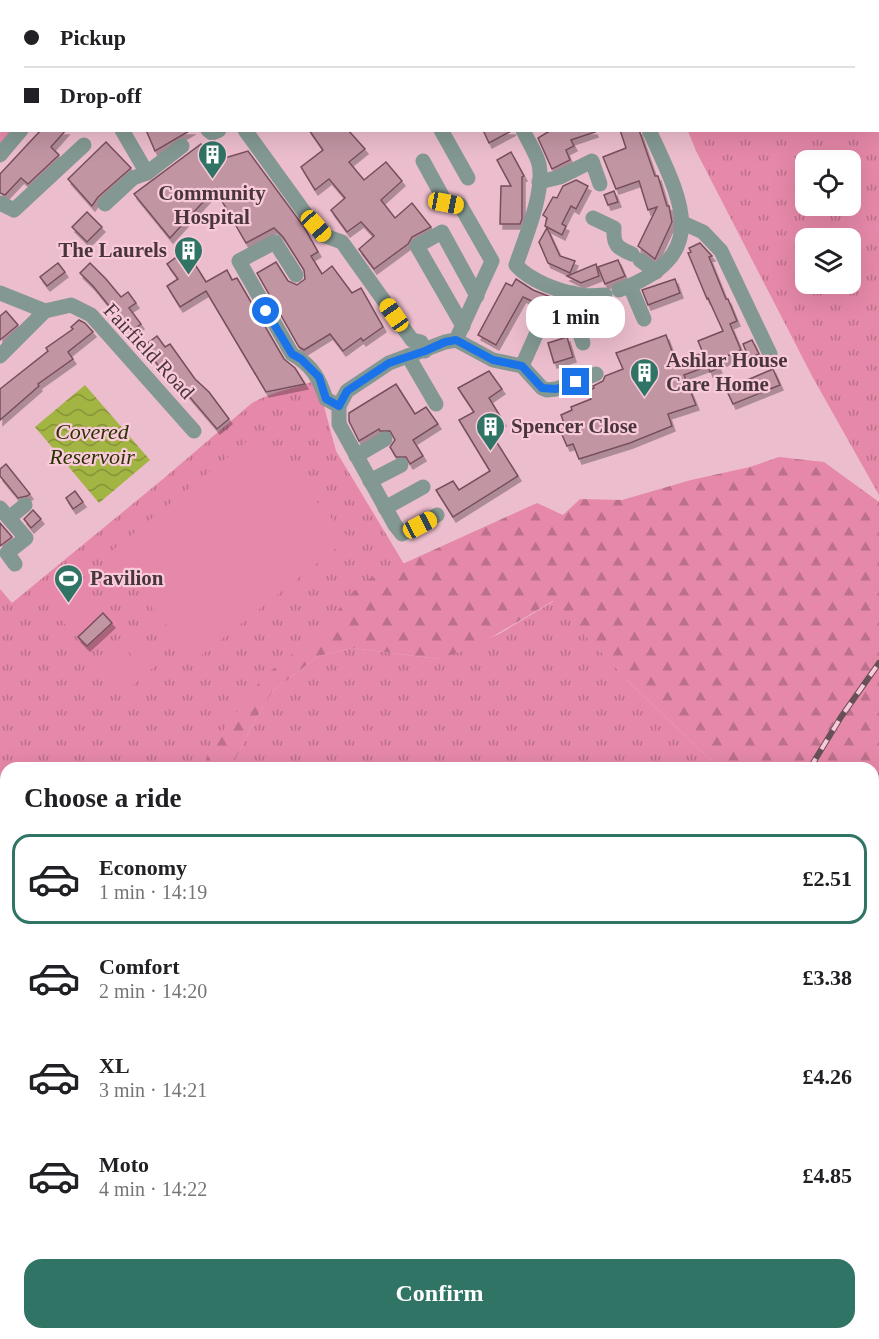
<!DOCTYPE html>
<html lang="en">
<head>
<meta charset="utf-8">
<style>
  :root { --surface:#fff; --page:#f6f6f6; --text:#202124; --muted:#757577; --line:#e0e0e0; --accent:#307466 }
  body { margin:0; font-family:Georgia,serif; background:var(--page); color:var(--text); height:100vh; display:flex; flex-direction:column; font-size:22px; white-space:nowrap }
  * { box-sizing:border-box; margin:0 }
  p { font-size:20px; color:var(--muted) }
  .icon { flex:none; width:33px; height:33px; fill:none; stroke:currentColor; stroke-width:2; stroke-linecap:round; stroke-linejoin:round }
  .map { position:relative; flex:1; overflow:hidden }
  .panel { position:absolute; left:0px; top:762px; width:879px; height:578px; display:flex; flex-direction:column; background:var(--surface); border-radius:18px 18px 0 0; box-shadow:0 6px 24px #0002 }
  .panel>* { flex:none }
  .hud { position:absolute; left:0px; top:0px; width:879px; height:132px; box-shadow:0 6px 24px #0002; display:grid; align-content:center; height:132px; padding:0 24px; background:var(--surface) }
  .fabs { position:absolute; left:795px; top:150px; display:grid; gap:12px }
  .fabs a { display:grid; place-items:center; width:66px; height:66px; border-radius:12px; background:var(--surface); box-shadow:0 6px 24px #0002; font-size:30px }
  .end { position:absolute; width:27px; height:27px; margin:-14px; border:8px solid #1a73e8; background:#fff; box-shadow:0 0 0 3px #fff }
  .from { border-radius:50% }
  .bubble { position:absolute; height:42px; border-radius:18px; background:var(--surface); box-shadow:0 6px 24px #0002; font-size:20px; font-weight:700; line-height:42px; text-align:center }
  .car { position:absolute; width:18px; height:36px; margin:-18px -9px; border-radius:8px; box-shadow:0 0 4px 2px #0007; background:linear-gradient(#f5c518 24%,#345 0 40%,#f5c518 0 76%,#345 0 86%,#f5c518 0) }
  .hud b { display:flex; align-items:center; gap:21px; height:57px; font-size:22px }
  .hud b+b { border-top:2px solid var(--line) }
  .hud i { width:15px; height:15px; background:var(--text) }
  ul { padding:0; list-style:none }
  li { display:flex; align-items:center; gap:18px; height:90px; margin:0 12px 9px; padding:0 12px; border:3px solid transparent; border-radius:18px }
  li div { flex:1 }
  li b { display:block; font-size:22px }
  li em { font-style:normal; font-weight:700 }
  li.active { border-color:var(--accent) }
  li>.icon { width:54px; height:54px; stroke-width:1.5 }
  h2 { padding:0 24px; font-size:27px; line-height:72px }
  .button { display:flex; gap:12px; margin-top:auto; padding:12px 24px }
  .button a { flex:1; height:69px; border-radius:18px; background:var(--accent); color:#fff; font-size:24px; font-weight:700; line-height:69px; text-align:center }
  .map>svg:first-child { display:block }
  .grass { fill:url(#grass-tufts); fill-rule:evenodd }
  .forest { fill:url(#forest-firs) }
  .pitch { fill:#e688a9 }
  .water { fill:url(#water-waves) }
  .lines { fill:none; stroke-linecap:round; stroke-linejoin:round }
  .stream { stroke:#a2b442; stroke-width:4 }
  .building { fill:#c295a3; stroke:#774f5c; stroke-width:1.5; filter:url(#shadow) }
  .minor { stroke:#839893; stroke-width:15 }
  .rail-casing { stroke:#685058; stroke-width:6 }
  .rail { stroke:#f9cad9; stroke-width:4; stroke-dasharray:11; stroke-linecap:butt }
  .route { stroke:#1a73e8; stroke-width:8 }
  .labels { text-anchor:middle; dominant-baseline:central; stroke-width:4.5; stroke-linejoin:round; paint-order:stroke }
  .poi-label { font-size:21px; font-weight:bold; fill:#49363c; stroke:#f9cad9; text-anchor:start }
  .street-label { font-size:21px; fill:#49363c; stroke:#f9cad9 }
  .water-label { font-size:22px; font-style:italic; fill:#2b3202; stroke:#f9cad9 }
</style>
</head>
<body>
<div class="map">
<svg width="879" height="1339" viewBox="0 0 879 1339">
  <defs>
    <pattern id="grass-tufts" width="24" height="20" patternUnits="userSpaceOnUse" patternTransform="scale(1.5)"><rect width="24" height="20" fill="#e688a9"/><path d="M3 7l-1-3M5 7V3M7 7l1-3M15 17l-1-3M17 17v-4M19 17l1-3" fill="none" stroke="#bc708b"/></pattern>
    <pattern id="forest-firs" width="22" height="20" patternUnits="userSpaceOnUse" patternTransform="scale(1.5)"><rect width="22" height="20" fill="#e688a9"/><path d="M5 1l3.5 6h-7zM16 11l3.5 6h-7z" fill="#bc708b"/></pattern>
    <pattern id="water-waves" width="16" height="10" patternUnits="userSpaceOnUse" patternTransform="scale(1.5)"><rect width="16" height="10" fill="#a2b442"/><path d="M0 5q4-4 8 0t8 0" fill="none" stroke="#869338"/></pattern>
    <filter id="shadow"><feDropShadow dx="3" dy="5" stdDeviation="0" flood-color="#0004"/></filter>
  </defs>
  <rect width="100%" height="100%" fill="#ecbdcc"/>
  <g class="grass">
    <path d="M639,0H879V495L812,376L696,151L688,131L878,130V2ZM806,160H850V206H806ZM850,238V284H806V238Z"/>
    <path d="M0,50L2,130L17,131L0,149Z"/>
    <path d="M317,380L336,451L404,564L314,644L262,696L223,768H6V949L0,944V589L12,603L163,479L252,403C272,392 295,388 317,380Z"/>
    <path d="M554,601L630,683L719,768H231L255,720L272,692L318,656L352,648L438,659L499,634Z"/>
    <path d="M0,1007L5,1010L6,1015V1334H299L300,1339H0Z"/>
  </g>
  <g class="forest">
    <path d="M779,457L824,462L879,502V788L873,791V768H719L630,683L553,601L473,648L438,659L352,648L318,656L272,692L255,720L231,768H203L210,748L264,676L320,633L349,596L365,581L537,503L563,515L580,499L622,500L691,480L750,467Z"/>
    <path d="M873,1016L879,1017V1129L873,1130V1099L879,1068L873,1048Z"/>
    <path d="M299,1334H455L464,1339H300Z"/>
    <path d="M483,1334H564L562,1339H494Z"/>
  </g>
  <g class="pitch">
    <path d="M256,434L349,538L195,660L108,554Z"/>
    <path d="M67,575L97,608L71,631L41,598Z"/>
    <path d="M133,627L162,659L147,673L118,640Z"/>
    <path d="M113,644L142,677L128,690L99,657Z"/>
  </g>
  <g class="water">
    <path d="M85,385L150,460L99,503L35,427Z"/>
    <path d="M873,1048L879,1068L873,1099Z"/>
  </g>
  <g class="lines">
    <g class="stream">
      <path d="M0,1318L6,1327"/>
      <path d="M10,1334L14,1339"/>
    </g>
  </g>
  <g class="building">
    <path d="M41,130H66L51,147L59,155L28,184L21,178L5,195L0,193V174Z"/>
    <path d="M146,130H191L155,151Z"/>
    <path d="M309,130H348L365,149L349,162L364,180L386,162L402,181L381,200L395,218L412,203L431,227L412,237L408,244L374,269L359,249L374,236L361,222L347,232L331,210L345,198L329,179L315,190L301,167L323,150Z"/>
    <path d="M483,130H513L489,143Z"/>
    <path d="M551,130H594L595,132L571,140L574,146L566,150L570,160L552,169L538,138Z"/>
    <path d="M620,130H639L655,176H658L667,206H669L672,222L655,259L638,246L657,207L648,210L639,181L616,189L603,157L626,148Z"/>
    <path d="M106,142L131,168L98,197L92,206L68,179Z"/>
    <path d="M201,144L212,158L228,157L248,151L304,227L318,252L311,256L322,274L332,266L352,293L361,288L383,327L363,341L361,338L343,351L330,334L304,350L299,347L257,273L276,262L288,281L297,285L305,279L304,270L283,237L274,228L246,243L215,189L170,238L134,194Z"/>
    <path d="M511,152L524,176L522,177V219L520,224H500L501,186H511L497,160Z"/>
    <path d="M576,180L588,186L576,209L571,206L562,224L566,226L562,235L545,226L547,218L543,215L553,197L557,198L563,186Z"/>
    <path d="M614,191L618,202L608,205L604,195Z"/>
    <path d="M87,212L102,227L87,242L72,227Z"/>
    <path d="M547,228L560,256L575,261L570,273L548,263L539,242Z"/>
    <path d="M700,243L712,256L709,257L726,299H728L737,321L730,324L741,350L727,356L728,359L717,364L719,368L710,372L708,366L684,375L696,405L668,414L672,426L630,443L579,459L573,444L567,446L559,428L565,426L561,415L572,410L571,407L591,399L588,391L594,388L593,386L603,381L605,376L623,369L616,353L666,335L676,362L703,353L698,341L723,331L708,298L707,299L688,253L691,252L689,248Z"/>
    <path d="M186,250L206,282L227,270L232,280L237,278L284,359L295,368L305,384L266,392L206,291L180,307L167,286L178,279L167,264Z"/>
    <path d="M618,260L625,276L605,284L598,267Z"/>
    <path d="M58,263L65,272L47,286L40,277Z"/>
    <path d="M90,263L106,279L121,297L128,292L136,303L129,308L141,324L130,332L93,286L80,273Z"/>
    <path d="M596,264L599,276L581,283L567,276Z"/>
    <path d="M516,279L533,290L561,301V310L560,314L523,297L496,345L478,335L506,283L512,286Z"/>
    <path d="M675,279L680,293L648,305L642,290Z"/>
    <path d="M592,308L617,319L589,328L583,311Z"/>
    <path d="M6,311L18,325L0,340V316Z"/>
    <path d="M79,320L85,323L93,332L68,352L73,359L38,384L39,386L0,420V389L48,351L46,348L73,329L71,327Z"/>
    <path d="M157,336L165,347L170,344L195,379L209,392L229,419L217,429L171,375L169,377L160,368L144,346Z"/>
    <path d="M567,337L573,357L554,363L548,343Z"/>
    <path d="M752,340L759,354L749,358L743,344Z"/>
    <path d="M773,369L780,385L733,404L726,389Z"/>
    <path d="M489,371L502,389L489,398L503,421L489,430L518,476L453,517L436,490L453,481L459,490L490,471L459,420L474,412L458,388Z"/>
    <path d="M396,384L415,414L426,407L438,424L413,440L423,456L410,464L406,457H396L390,447L395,440L390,431H380L379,429L359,441L349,421V413Z"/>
    <path d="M6,464L30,494L27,496L18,498L0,476V469Z"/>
    <path d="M75,491L83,502L73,509L66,498Z"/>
    <path d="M33,510L41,519L31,528L24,519Z"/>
    <path d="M0,523L12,537L0,546Z"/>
    <path d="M103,613L112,623L87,646L78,637Z"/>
  </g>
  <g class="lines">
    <g class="minor">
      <path d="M112,0L113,2"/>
      <path d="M227,0V2"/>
      <path d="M441,0L442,2"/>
      <path d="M598,0L599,2"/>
      <path d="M265,2L268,0"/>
      <path d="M0,97L2,99"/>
      <path d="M122,130L147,173"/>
      <path d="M208,130L212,133L219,130"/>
      <path d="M245,130L307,216L325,236L342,242L412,340L421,342L425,351"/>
      <path d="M441,130L468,178"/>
      <path d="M523,130C528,141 536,153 539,164C545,192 525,238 516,265C530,281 560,292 581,295C588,297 597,295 605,295"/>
      <path d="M0,155L21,130"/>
      <path d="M423,161L446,203L460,205L492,261L456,340"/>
      <path d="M539,182L560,177L592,161L600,184"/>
      <path d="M0,203L14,210L84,145"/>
      <path d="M105,204L133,178L147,173L182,146"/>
      <path d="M593,218L614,228C613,245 617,248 632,254"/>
      <path d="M683,223L703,232L721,251L770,354"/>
      <path d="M640,260L656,272"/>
      <path d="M296,275L275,242L239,261L292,354C312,365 319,378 326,399L339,406"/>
      <path d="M630,286L644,319"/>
      <path d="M619,290C714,255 681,200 649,130"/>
      <path d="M0,293L45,311L71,305L91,315L194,431"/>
      <path d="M573,293L570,305L583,343"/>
      <path d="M463,326L417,246L442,232L477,296"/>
      <path d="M0,356L45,311"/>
      <path d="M408,356L436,404"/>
      <path d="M522,366L539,328"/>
      <path d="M356,456L385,439"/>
      <path d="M370,481L401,465"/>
      <path d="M0,508L26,538L7,553L15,564"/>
      <path d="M385,508L423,487"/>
      <path d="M437,515L402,534L395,525L339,424V406L347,391L389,363L445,342L456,340L493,360L522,366L542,388L547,390L556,389L596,374"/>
      <path d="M9,518L25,505"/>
      <path d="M0,945L6,950"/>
      <path d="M478,1334L488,1339"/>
    </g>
    <defs>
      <g id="rail">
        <path d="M810,768L841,717L879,663"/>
        <path d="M503,1339L505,1334"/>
      </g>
    </defs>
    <use href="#rail" class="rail-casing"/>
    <use href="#rail" class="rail"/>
  </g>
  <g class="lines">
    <path class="route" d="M266,311L292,354L301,359L319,377L326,399L339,406L347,391L389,363L425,351L445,342L456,340L493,360L522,366L542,388L556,389L576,382"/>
  </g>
  <defs>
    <symbol id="building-pin" viewBox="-11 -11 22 30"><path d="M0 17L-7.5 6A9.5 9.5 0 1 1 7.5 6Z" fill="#307466" stroke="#f9cad9"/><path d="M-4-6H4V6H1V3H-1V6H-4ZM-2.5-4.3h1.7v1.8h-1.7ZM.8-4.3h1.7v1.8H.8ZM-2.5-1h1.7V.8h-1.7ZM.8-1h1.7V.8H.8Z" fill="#fff"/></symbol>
    <symbol id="stadium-pin" viewBox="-11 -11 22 30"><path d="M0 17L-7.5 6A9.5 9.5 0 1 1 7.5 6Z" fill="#307466" stroke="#f9cad9"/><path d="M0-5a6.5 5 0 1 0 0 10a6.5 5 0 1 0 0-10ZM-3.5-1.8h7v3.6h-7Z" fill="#fff"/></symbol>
  </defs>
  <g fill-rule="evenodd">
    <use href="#building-pin" x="196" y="138" width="33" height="45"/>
    <use href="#building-pin" x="172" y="234" width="33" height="45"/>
    <use href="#building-pin" x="628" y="356" width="33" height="45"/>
    <use href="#building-pin" x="474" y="410" width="33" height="45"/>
    <use href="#stadium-pin" x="52" y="562" width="33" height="45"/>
  </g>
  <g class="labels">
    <g class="poi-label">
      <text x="212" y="193" text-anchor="middle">Community<tspan x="212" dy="24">Hospital</tspan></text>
      <text x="167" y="250" text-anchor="end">The Laurels</text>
      <text x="666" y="360">Ashlar House<tspan x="666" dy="24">Care Home</tspan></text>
      <text x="511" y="426">Spencer Close</text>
      <text x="90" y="578">Pavilion</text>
    </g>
    <g class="street-label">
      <text transform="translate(149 351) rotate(47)">Fairfield Road</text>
    </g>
    <g class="water-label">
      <text x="92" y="431">Covered<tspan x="92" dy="25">Reservoir</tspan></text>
    </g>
  </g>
</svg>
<div class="fabs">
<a><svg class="icon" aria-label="locate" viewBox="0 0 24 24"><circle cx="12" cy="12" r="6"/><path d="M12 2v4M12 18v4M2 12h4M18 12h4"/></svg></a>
<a><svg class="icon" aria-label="layers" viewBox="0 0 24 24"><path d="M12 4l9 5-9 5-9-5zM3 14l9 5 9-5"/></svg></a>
</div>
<i class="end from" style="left:266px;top:311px"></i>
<i class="end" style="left:576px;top:382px"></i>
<div class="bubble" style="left:526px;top:296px;width:99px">1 min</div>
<i class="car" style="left:446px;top:203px;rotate:101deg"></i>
<i class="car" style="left:316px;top:226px;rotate:138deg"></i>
<i class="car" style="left:394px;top:315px;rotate:325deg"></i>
<i class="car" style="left:420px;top:525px;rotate:62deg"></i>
<div class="hud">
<b><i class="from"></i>Pickup</b>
<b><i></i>Drop-off</b>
</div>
<section class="panel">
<h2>Choose a ride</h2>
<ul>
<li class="active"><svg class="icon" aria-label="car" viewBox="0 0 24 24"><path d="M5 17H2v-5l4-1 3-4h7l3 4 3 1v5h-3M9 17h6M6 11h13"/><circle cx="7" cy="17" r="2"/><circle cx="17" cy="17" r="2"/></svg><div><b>Economy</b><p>1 min · 14:19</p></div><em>£2.51</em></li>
<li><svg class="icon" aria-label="car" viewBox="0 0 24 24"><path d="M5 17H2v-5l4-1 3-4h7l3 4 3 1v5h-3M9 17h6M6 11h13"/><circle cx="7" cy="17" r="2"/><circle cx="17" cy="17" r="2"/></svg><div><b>Comfort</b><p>2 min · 14:20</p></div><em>£3.38</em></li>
<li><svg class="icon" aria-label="car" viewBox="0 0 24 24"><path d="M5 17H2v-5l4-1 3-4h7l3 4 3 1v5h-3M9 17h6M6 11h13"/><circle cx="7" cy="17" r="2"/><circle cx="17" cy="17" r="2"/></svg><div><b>XL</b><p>3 min · 14:21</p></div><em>£4.26</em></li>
<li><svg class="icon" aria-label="car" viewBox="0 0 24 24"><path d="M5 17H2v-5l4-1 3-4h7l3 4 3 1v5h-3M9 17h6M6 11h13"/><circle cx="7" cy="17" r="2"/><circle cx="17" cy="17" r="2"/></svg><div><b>Moto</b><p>4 min · 14:22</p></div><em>£4.85</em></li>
</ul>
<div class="button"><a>Confirm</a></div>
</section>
</div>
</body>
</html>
